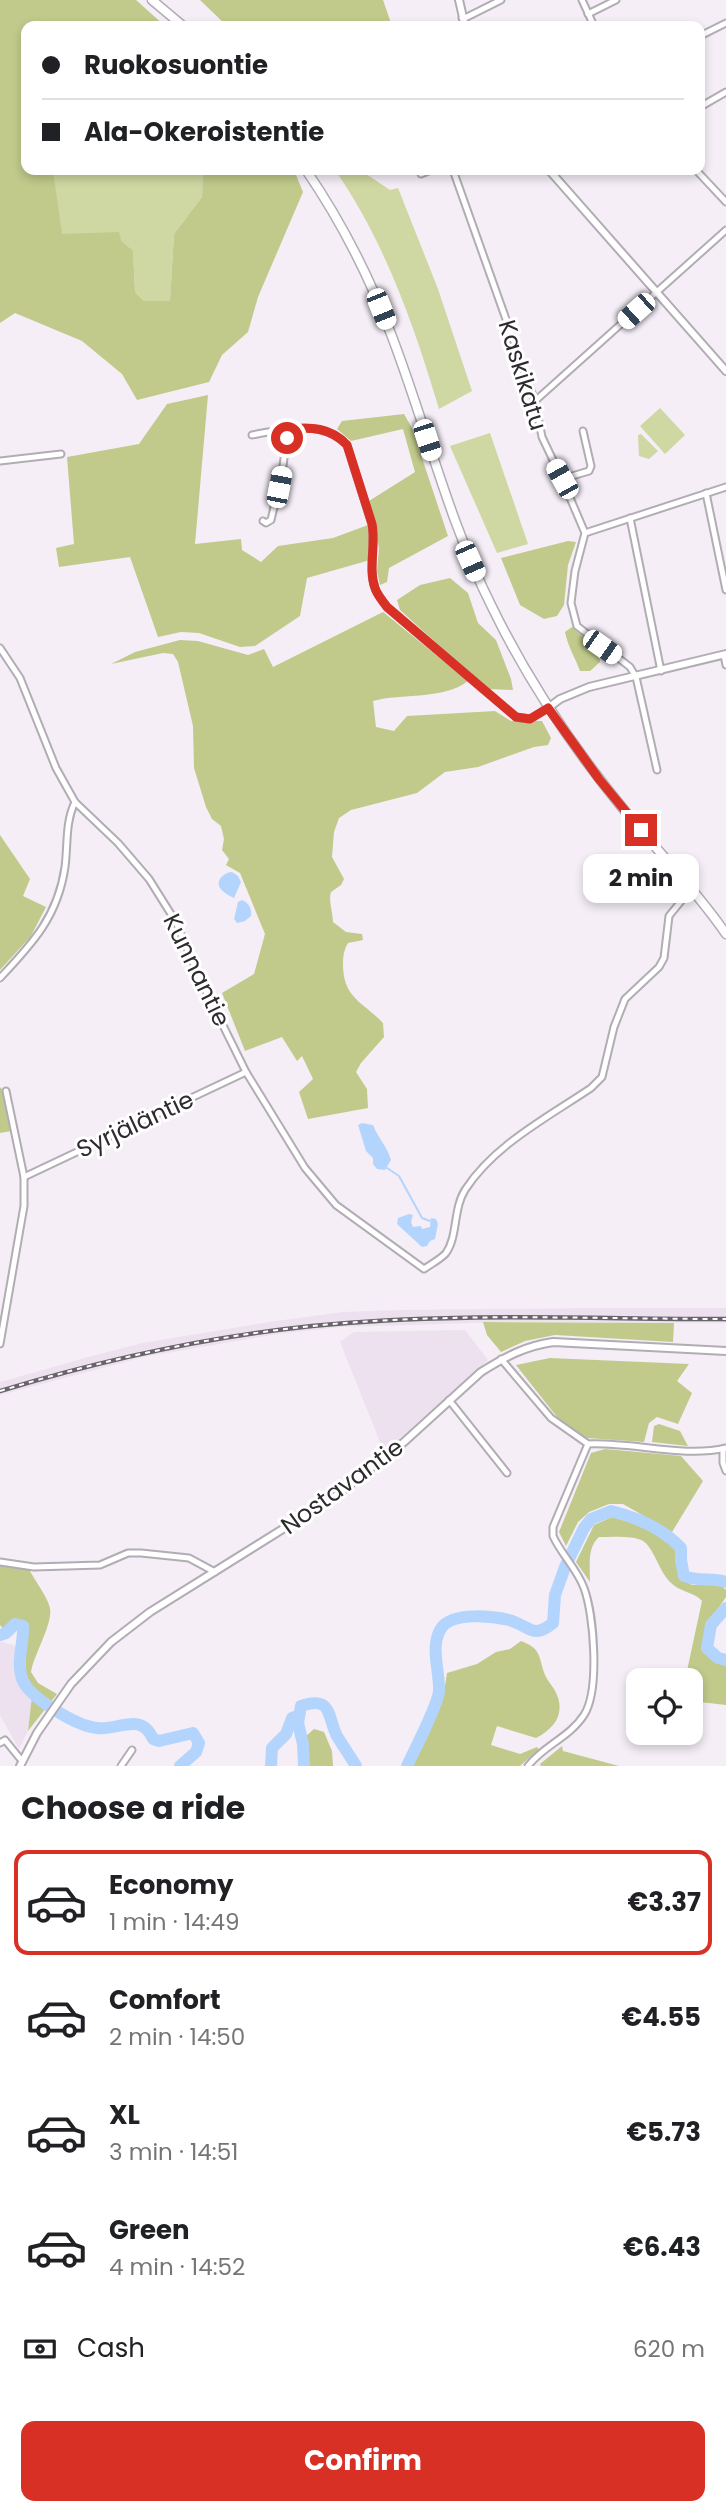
<!DOCTYPE html>
<html lang="en">
<head>
<meta charset="utf-8">
<style>
  :root { --surface:#fff; --page:#f2f2f2; --text:#202124; --muted:#757577; --line:#e0e0e0; --accent:#d93025 }
  body { margin:0; font-family:Poppins,sans-serif; background:var(--page); color:var(--text); height:100vh; display:flex; flex-direction:column; font-size:26px; white-space:nowrap }
  * { box-sizing:border-box; margin:0 }
  p { font-size:23px; color:var(--muted) }
  .icon { flex:none; width:38px; height:38px; fill:none; stroke:currentColor; stroke-width:2; stroke-linecap:round; stroke-linejoin:round }
  .map { position:relative; height:1766px; overflow:hidden }
  .drawer { display:flex; flex-direction:column; background:var(--surface); flex:1 }
  .drawer>* { flex:none }
  .guide { position:absolute; left:21px; top:21px; width:684px; height:154px; border-radius:14px; box-shadow:0 4px 10px #0003; display:grid; align-content:center; height:154px; padding:0 21px; background:var(--surface) }
  .buttons { position:absolute; left:626px; top:1668px; display:grid; gap:14px }
  .buttons a { display:grid; place-items:center; width:77px; height:77px; border-radius:14px; background:var(--surface); box-shadow:0 4px 10px #0003; font-size:35px }
  .end { position:absolute; width:32px; height:32px; margin:-16px; border:9px solid #d93025; background:#fff; box-shadow:0 0 0 4px #fff }
  .from { border-radius:50% }
  .bubble { position:absolute; height:49px; border-radius:14px; background:var(--surface); box-shadow:0 4px 10px #0003; font-size:23px; font-weight:700; line-height:49px; text-align:center }
  .car { position:absolute; width:21px; height:42px; margin:-21px -10px; border-radius:9px; box-shadow:0 0 5px 2px #0007; background:linear-gradient(#fff 24%,#345 0 40%,#fff 0 76%,#345 0 86%,#fff 0) }
  .guide b { display:flex; align-items:center; gap:24px; height:66px; font-size:26px }
  .guide b+b { border-top:2px solid var(--line) }
  .guide i { width:18px; height:18px; background:var(--text) }
  ul { padding:0; list-style:none }
  li { display:flex; align-items:center; gap:21px; height:105px; margin:0 14px 10px; padding:0 7px; border:4px solid transparent; border-radius:14px }
  li div { flex:1 }
  li b { display:block; font-size:26px }
  li em { font-style:normal; font-weight:700 }
  li.on { border-color:var(--accent) }
  li>.icon { width:63px; height:63px; stroke-width:1.5 }
  h2 { padding:0 21px; font-size:32px; line-height:84px }
  .pay { display:flex; align-items:center; gap:18px; height:77px; padding:0 21px; font-size:26px }
  .pay p { margin-inline-start:auto }
  .action { display:flex; gap:14px; margin-top:auto; padding:14px 21px }
  .action a { flex:1; height:80px; border-radius:14px; background:var(--accent); color:#fff; font-size:28px; font-weight:700; line-height:80px; text-align:center }
  .map>svg:first-child { display:block }
  .built { fill:#ede1f0 }
  .green { fill:#cfd7a2 }
  .forest { fill:#c1ca8b }
  .water { fill:#b3d5fd }
  .lines { fill:none; stroke-linecap:round; stroke-linejoin:round }
  .stream { stroke:#b3d5fd; stroke-width:2 }
  .river { stroke:#b3d5fd; stroke-width:12 }
  .minor-casing { stroke:#b2acb4; stroke-width:9 }
  .tertiary-casing { stroke:#b2acb4; stroke-width:10 }
  .primary-casing { stroke:#b2acb4; stroke-width:11 }
  .minor { stroke:#fff; stroke-width:5 }
  .tertiary { stroke:#fff; stroke-width:6 }
  .primary { stroke:#fff; stroke-width:8 }
  .rail-casing { stroke:#68646a; stroke-width:4.5 }
  .rail { stroke:#fefefe; stroke-width:2; stroke-dasharray:5; stroke-linecap:butt }
  .route { stroke:#d93025; stroke-width:9 }
  .labels { text-anchor:middle; dominant-baseline:central; stroke-width:6; stroke-linejoin:round; paint-order:stroke }
  .street-label { font-size:24px; fill:#2e2b2f; stroke:#fefefe }
</style>
</head>
<body>
<div class="map">
<svg width="726" height="1766" viewBox="0 0 726 1766">
  <rect width="100%" height="100%" fill="#f5eef7"/>
  <g class="built">
    <path d="M595,1308H726V1323L504,1322L341,1327L278,1334L144,1357L0,1395V1382L92,1356L142,1343L276,1321L343,1312L399,1310Z"/>
    <path d="M465,1330L488,1360L384,1452L340,1342L354,1332Z"/>
    <path d="M0,1641L16,1646L20,1685L32,1695L28,1731L19,1749L0,1715Z"/>
  </g>
  <g class="green">
    <path d="M53,170H203L202,197L174,234L170,302L144,301L135,292L133,251L61,234Z"/>
    <path d="M335,170H360L390,190L398,188L438,289L472,391L439,409C414,325 385,242 335,170Z"/>
    <path d="M660,408L685,435L665,454L640,426Z"/>
    <path d="M490,433L528,544L497,553L450,446Z"/>
    <path d="M641,434L658,451L649,459L639,456L638,435Z"/>
  </g>
  <g class="forest">
    <path d="M0,0H136L165,26H26V170H53L62,234L119,232L121,241L133,251L135,292L144,301H170L174,234L202,197L203,170H294L303,192L258,297L248,332L222,355L209,382L137,400L122,374L82,341L15,313L0,323Z"/>
    <path d="M200,0H383L392,26H227Z"/>
    <path d="M208,395L195,544L241,539L242,550L261,562L278,546L333,538L368,525L370,560L307,578L300,616L255,646L240,647L199,633L181,632L158,637L130,557L59,567L56,548L74,544L67,457L139,444L167,404Z"/>
    <path d="M404,414L412,428L448,536L389,568L387,582L380,585L377,571L379,548L369,501L415,472L403,429L351,441L337,429L342,421Z"/>
    <path d="M568,541L576,542L568,565L564,605L557,616L544,619L520,605L501,558Z"/>
    <path d="M450,578L468,593L478,623L496,640L511,679L513,690L489,689L478,681L400,610L397,600L420,585Z"/>
    <path d="M383,612L468,681C444,700 401,693 373,701L376,727L394,731L407,716L495,711L511,721H542L551,738L548,745L534,747L478,767L445,772L417,793L351,810L339,818L334,832L332,857L344,879L341,885L331,892C328,901 333,912 333,922L346,932L362,934L363,940L348,943C344,950 343,956 343,964C343,998 362,1001 383,1023L384,1037L361,1063L356,1072L367,1089L368,1108L308,1119L299,1092L313,1079L302,1056L297,1061L282,1037L245,1051L222,993L254,974L265,934L240,873L226,865L229,859L222,850L224,839L221,826L212,819L206,807L194,768L193,726L178,662L173,654L163,653L111,664L135,652L180,640L198,641L248,655L264,649L273,667Z"/>
    <path d="M572,627L599,651L600,662L590,671H580C575,657 568,647 565,632Z"/>
    <path d="M0,835L30,879L23,896L46,907L31,936L0,970Z"/>
    <path d="M0,1087L4,1092L11,1131L0,1133Z"/>
    <path d="M483,1322L674,1323L673,1342L555,1335L525,1341L501,1352L487,1335Z"/>
    <path d="M550,1358L689,1364L677,1381L692,1393L678,1424L657,1417L649,1423L644,1442L587,1438L561,1422L516,1365Z"/>
    <path d="M659,1424L680,1431L688,1446L652,1442L654,1426Z"/>
    <path d="M605,1449L681,1456L703,1481L672,1532L623,1504H609L589,1512L578,1522L566,1546L559,1532L591,1453Z"/>
    <path d="M612,1517C635,1523 659,1532 676,1550L675,1559L681,1578L692,1585L720,1584L726,1590V1597L709,1622L704,1653L726,1663V1705L691,1701V1680H685L702,1601C695,1592 679,1592 670,1582C659,1571 654,1548 643,1541C633,1535 611,1537 599,1537C587,1547 590,1567 590,1582L576,1562L594,1525Z"/>
    <path d="M0,1564L29,1569C35,1581 47,1596 50,1608C53,1624 34,1654 31,1672L38,1683L57,1694L28,1731L33,1687L26,1675L25,1625L18,1621L4,1630L0,1625Z"/>
    <path d="M521,1641C542,1649 538,1656 545,1675C547,1680 551,1684 554,1689C567,1711 556,1728 536,1738L497,1726L491,1745L520,1754L537,1747L539,1749L520,1766H411L444,1692L447,1673L477,1664L496,1652L510,1649Z"/>
    <path d="M314,1729L324,1732L332,1751L333,1766H308L306,1736Z"/>
    <path d="M562,1746L563,1751L619,1766H541L540,1764Z"/>
  </g>
  <g class="water">
    <path d="M232,872L238,876L241,882L234,898C231,896 227,895 224,892C213,884 221,873 232,872Z"/>
    <path d="M242,900C249,903 252,909 251,916L245,921L237,923L234,919L238,902Z"/>
    <path d="M362,1123L373,1125C378,1138 387,1146 391,1160L385,1170L377,1169L373,1164V1158L366,1151L358,1125Z"/>
    <path d="M409,1214L413,1215L411,1222L413,1227L421,1226L422,1229L430,1227L431,1218L436,1219L438,1224L435,1239L430,1241L427,1246L422,1247L397,1224L398,1218Z"/>
  </g>
  <g class="lines">
    <path class="stream" d="M387,1168L399,1176L422,1218L430,1221"/>
    <g class="river">
      <path d="M726,1608L711,1625L707,1648L718,1658L726,1660"/>
      <path d="M0,1635L6,1633L15,1624L23,1626C24,1643 16,1661 22,1679C29,1698 77,1726 97,1728C118,1731 141,1711 153,1739L159,1741L193,1733L199,1743L196,1752L180,1766"/>
      <path d="M271,1766L272,1748L286,1734L292,1718L298,1716"/>
      <path d="M304,1766L303,1744L298,1723L301,1706C333,1695 327,1717 337,1736C343,1746 350,1756 356,1766"/>
      <path d="M407,1766C414,1751 438,1705 439,1691C440,1671 429,1645 442,1627C454,1612 492,1616 509,1620C529,1625 532,1640 553,1623L555,1595L565,1567L584,1528L591,1519L611,1511C636,1517 663,1529 681,1548V1560L684,1576C698,1582 713,1577 726,1582"/>
    </g>
    <defs>
      <g id="minor">
        <path d="M582,0L594,26"/>
        <path d="M588,14L616,0"/>
        <path d="M462,18L467,17L501,0"/>
        <path d="M700,36L726,23"/>
        <path d="M700,107L726,92"/>
        <path d="M453,170L535,401L542,437L562,479L585,533L575,571L571,603L577,626L630,667L636,677L657,770"/>
        <path d="M696,170L726,202"/>
        <path d="M421,174L431,170"/>
        <path d="M535,401L726,230"/>
        <path d="M252,435C284,429 322,419 347,445L372,524C376,545 368,569 375,588C377,595 383,601 387,607L516,717L530,719L548,708"/>
        <path d="M0,461L61,454"/>
        <path d="M562,479L589,471L591,466L583,431"/>
        <path d="M706,493L726,590"/>
        <path d="M630,518L661,671"/>
        <path d="M263,521L266,523L271,520L282,473L288,429"/>
        <path d="M585,533L726,487"/>
        <path d="M0,648L20,678L56,768L75,802L118,843L149,879L176,922L201,981L246,1072L305,1168L336,1205L424,1269C431,1264 441,1259 446,1253C458,1236 453,1209 465,1190C494,1145 548,1117 591,1088L602,1077L614,1027L625,999L659,967L664,958L669,916L691,889"/>
        <path d="M724,655L726,665"/>
        <path d="M0,978C33,943 58,916 65,867C68,844 65,823 75,802"/>
        <path d="M24,1177L246,1072"/>
        <path d="M0,1344L24,1206V1177L6,1091"/>
        <path d="M501,1359L551,1418L588,1444"/>
        <path d="M449,1400L507,1473"/>
        <path d="M723,1449V1463L726,1471"/>
        <path d="M0,1562L34,1567L100,1565L128,1553H141L189,1558L215,1572"/>
        <path d="M0,1743L5,1740L22,1761"/>
        <path d="M121,1766L132,1750"/>
        <path d="M528,1766C543,1746 570,1737 584,1715C600,1690 594,1615 584,1588C577,1569 561,1554 553,1536V1527L588,1444C633,1442 684,1458 726,1448"/>
      </g>
      <g id="tertiary">
        <path d="M459,0L465,26"/>
        <path d="M549,170L726,371"/>
        <path d="M548,708L560,699L589,687L726,654"/>
        <path d="M20,1766L37,1733L71,1684L111,1642L150,1612L334,1497L404,1442L481,1372C505,1357 525,1346 553,1342L726,1351"/>
      </g>
      <g id="primary">
        <path d="M152,0L183,26"/>
        <path d="M306,170C341,221 369,276 391,334C426,425 448,520 492,607C528,681 573,748 625,811C658,852 696,890 726,934"/>
      </g>
    </defs>
    <use href="#minor" class="minor-casing"/>
    <use href="#tertiary" class="tertiary-casing"/>
    <use href="#primary" class="primary-casing"/>
    <use href="#minor" class="minor"/>
    <use href="#tertiary" class="tertiary"/>
    <use href="#primary" class="primary"/>
    <defs>
      <path id="rail" d="M0,1391C102,1360 206,1337 312,1326C449,1312 588,1319 726,1319"/>
    </defs>
    <use href="#rail" class="rail-casing"/>
    <use href="#rail" class="rail"/>
  </g>
  <g class="lines">
    <path class="route" d="M287,438L288,429C311,427 330,427 347,445L372,524C376,545 368,569 375,588C377,595 383,601 387,607L516,717L530,719L548,708L599,779L641,830"/>
  </g>
  <g class="labels">
    <g class="street-label">
      <text transform="translate(523 375) rotate(73)">Kaskikatu</text>
      <text transform="translate(197 970) rotate(64)">Kunnantie</text>
      <text transform="translate(135 1124) rotate(-25)">Syrjäläntie</text>
      <text transform="translate(342 1486) rotate(-36)">Nostavantie</text>
    </g>
  </g>
</svg>
<div class="buttons">
<a><svg class="icon" aria-label="locate" viewBox="0 0 24 24"><circle cx="12" cy="12" r="6"/><path d="M12 2v4M12 18v4M2 12h4M18 12h4"/></svg></a>
</div>
<i class="end from" style="left:287px;top:438px"></i>
<i class="end" style="left:641px;top:830px"></i>
<div class="bubble" style="left:583px;top:854px;width:116px">2 min</div>
<i class="car" style="left:381px;top:309px;rotate:158deg"></i>
<i class="car" style="left:636px;top:311px;rotate:228deg"></i>
<i class="car" style="left:427px;top:440px;rotate:162deg"></i>
<i class="car" style="left:562px;top:479px;rotate:331deg"></i>
<i class="car" style="left:279px;top:487px;rotate:11deg"></i>
<i class="car" style="left:470px;top:561px;rotate:156deg"></i>
<i class="car" style="left:602px;top:647px;rotate:125deg"></i>
<div class="guide">
<b><i class="from"></i>Ruokosuontie</b>
<b><i></i>Ala-Okeroistentie</b>
</div>
</div>
<section class="drawer">
<h2>Choose a ride</h2>
<ul>
<li class="on"><svg class="icon" aria-label="car" viewBox="0 0 24 24"><path d="M5 17H2v-5l4-1 3-4h7l3 4 3 1v5h-3M9 17h6M6 11h13"/><circle cx="7" cy="17" r="2"/><circle cx="17" cy="17" r="2"/></svg><div><b>Economy</b><p>1 min · 14:49</p></div><em>€3.37</em></li>
<li><svg class="icon" aria-label="car" viewBox="0 0 24 24"><path d="M5 17H2v-5l4-1 3-4h7l3 4 3 1v5h-3M9 17h6M6 11h13"/><circle cx="7" cy="17" r="2"/><circle cx="17" cy="17" r="2"/></svg><div><b>Comfort</b><p>2 min · 14:50</p></div><em>€4.55</em></li>
<li><svg class="icon" aria-label="car" viewBox="0 0 24 24"><path d="M5 17H2v-5l4-1 3-4h7l3 4 3 1v5h-3M9 17h6M6 11h13"/><circle cx="7" cy="17" r="2"/><circle cx="17" cy="17" r="2"/></svg><div><b>XL</b><p>3 min · 14:51</p></div><em>€5.73</em></li>
<li><svg class="icon" aria-label="car" viewBox="0 0 24 24"><path d="M5 17H2v-5l4-1 3-4h7l3 4 3 1v5h-3M9 17h6M6 11h13"/><circle cx="7" cy="17" r="2"/><circle cx="17" cy="17" r="2"/></svg><div><b>Green</b><p>4 min · 14:52</p></div><em>€6.43</em></li>
</ul>
<div class="pay"><svg class="icon" aria-label="cash" viewBox="0 0 24 24"><path d="M3 7h18v10H3z"/><circle cx="12" cy="12" r="2"/></svg>Cash<p>620 m</p></div>
<div class="action"><a>Confirm</a></div>
</section>
</body>
</html>
